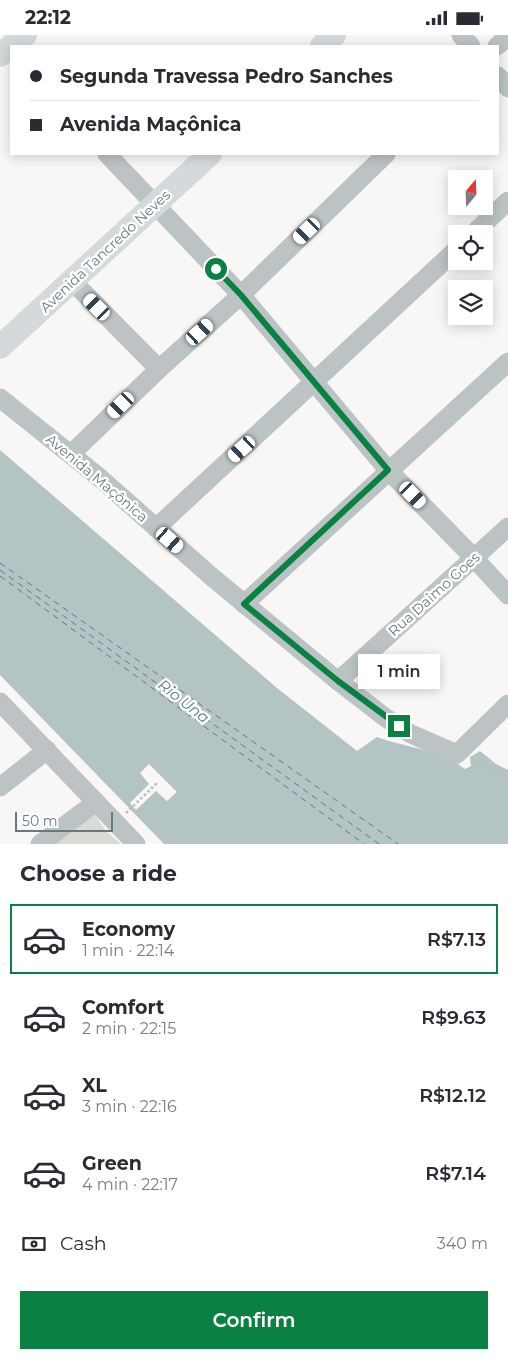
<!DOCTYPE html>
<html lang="en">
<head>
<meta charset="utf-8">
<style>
  :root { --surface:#fff; --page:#f7f7f7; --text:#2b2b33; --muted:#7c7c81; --line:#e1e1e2; --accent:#0b8043 }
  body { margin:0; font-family:Montserrat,sans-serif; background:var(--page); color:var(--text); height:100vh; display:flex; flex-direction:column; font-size:19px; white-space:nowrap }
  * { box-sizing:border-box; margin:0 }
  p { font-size:16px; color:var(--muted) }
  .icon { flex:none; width:28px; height:28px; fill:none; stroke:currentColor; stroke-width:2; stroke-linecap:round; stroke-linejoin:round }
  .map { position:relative; height:809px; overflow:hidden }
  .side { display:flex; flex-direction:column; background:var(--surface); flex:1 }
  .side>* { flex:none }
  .banner { position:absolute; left:10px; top:10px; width:489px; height:110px; border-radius:0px; box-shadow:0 2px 12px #0003; display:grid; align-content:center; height:110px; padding:0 20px; background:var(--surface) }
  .needle { width:32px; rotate:19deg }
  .controls { position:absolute; left:448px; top:135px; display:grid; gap:10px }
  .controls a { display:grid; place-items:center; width:45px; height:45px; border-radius:0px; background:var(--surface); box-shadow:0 2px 12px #0003; font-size:25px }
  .scale { position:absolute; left:15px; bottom:12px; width:98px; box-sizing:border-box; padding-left:5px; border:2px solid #657a7e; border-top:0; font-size:14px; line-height:18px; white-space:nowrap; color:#657a7e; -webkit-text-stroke:4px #fff; paint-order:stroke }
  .end { position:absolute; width:22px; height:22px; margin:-11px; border:6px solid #0b8043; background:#fff; box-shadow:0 0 0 2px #fff }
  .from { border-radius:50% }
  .bubble { position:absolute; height:35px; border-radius:0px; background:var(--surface); box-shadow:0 2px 12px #0003; font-size:16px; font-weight:600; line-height:35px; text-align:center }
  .car { position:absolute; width:15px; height:30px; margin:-15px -8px; border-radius:6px; box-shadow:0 0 4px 1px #0007; background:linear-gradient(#fff 24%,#345 0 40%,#fff 0 76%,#345 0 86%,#fff 0) }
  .banner b { display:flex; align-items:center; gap:18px; height:48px; font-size:19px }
  .banner b+b { border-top:1px solid var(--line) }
  .banner i { width:12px; height:12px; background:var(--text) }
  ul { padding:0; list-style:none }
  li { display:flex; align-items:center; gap:15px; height:70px; margin:0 10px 8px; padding:0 10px; border:2px solid transparent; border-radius:0px }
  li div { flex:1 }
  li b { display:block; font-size:19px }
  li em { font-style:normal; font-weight:600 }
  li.current { border-color:var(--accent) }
  li>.icon { width:45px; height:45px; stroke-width:1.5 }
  h2 { padding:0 20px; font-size:22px; line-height:60px }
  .pay { display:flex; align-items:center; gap:12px; height:55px; padding:0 20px; font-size:19px }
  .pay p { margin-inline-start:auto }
  .button { display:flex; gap:10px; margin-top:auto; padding:10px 20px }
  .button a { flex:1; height:58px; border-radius:0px; background:var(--accent); color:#fff; font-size:20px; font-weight:600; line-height:58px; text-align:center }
  .status { display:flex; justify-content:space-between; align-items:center; height:35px; padding:0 25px; background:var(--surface); direction:ltr }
  .status svg { height:14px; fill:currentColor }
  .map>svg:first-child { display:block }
  .green { fill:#d9dcd5 }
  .water { fill:#b4c4c4 }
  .pier { fill:#f8f7f5 }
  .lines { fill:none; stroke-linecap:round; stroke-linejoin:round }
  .ferry { stroke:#607878; stroke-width:1; stroke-dasharray:6 5; stroke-linecap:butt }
  .path { stroke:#b7bcbd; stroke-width:2.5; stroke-dasharray:2.5 2.5; stroke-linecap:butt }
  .minor { stroke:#bcc3c4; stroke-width:19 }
  .major { stroke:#d4d9db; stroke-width:24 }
  .route { stroke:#0b8043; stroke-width:6 }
  .labels { text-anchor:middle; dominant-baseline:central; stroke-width:5; stroke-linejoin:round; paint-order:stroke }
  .street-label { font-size:14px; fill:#657a7e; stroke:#fff }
  .water-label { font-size:15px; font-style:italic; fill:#607878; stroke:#fff }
</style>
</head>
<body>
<div class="status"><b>22:12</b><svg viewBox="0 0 49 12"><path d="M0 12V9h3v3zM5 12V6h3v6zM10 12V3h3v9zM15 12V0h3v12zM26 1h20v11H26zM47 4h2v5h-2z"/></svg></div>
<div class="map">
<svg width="508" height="809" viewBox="0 0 508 809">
  <rect width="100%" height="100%" fill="#f8f7f5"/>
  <path class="green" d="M94,779L107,797L121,809H55Z"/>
  <path class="water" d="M0,415L277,653L357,716L377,702C407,713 439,714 465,734L471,731L470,722L480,716L496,729L508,735V809H164L0,640Z"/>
  <path class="pier" d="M149,729L177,757L167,766L156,756L136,775L130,768L149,749L140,738Z"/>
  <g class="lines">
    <g class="ferry">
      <path d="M0,528L398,809"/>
      <path d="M0,535L379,809"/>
      <path d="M0,541L364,809"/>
    </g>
    <g class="path">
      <path d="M472,726L508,743"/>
      <path d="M126,778L157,748"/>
    </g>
    <g class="minor">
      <path d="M461,0L471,11"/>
      <path d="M497,11L508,2"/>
      <path d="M498,41L508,53"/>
      <path d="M107,119L241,260L388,435L474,523L508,560"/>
      <path d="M473,199L508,166"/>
      <path d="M73,247L159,334"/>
      <path d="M0,363L100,443L212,542L338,646L386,683L411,699L457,719L508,669"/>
      <path d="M71,419L159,334L241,260L386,119"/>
      <path d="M156,493L456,215"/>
      <path d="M244,569L508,327"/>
      <path d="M338,646L508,492"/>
      <path d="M0,667L136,809"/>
      <path d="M0,752L47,715"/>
      <path d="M40,809L96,767"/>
    </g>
    <g class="major">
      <path d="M322,11L334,0"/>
      <path d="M0,20L25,0"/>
      <path d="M0,312L210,119"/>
    </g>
  </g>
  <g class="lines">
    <path class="route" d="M216,234L241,260L388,435L244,569L338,646L399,691"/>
  </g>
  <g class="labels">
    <g class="street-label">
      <text transform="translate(105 216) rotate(-43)">Avenida Tancredo Neves</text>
      <text transform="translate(97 443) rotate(40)">Avenida Maçônica</text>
      <text transform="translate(434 559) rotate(-42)">Rua Daimo Goes</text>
    </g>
    <g class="water-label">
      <text transform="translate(184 666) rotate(38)">Rio Una</text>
    </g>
  </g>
</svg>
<div class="controls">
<a><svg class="needle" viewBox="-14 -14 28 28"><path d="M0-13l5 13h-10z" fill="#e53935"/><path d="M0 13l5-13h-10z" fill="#7c7c81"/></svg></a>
<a><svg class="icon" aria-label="locate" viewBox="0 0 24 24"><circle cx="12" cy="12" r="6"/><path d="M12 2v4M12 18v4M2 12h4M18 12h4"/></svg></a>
<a><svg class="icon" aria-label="layers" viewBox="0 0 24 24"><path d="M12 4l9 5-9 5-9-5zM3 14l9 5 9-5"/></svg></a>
</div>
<div class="scale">50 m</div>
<i class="end from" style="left:216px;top:234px"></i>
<i class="end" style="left:399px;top:691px"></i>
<div class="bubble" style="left:358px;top:619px;width:82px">1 min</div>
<i class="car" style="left:307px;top:196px;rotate:226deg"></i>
<i class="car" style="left:97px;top:272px;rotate:315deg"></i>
<i class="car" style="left:200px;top:297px;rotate:48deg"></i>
<i class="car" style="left:121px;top:370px;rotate:226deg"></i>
<i class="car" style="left:242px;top:414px;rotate:228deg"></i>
<i class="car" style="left:413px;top:460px;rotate:136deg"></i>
<i class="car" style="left:170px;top:505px;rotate:131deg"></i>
<div class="banner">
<b><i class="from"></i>Segunda Travessa Pedro Sanches</b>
<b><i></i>Avenida Maçônica</b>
</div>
</div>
<section class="side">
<h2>Choose a ride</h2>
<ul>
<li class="current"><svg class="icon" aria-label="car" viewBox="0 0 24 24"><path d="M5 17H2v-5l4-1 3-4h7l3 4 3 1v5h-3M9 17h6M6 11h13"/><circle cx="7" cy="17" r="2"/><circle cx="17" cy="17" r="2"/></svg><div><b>Economy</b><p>1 min · 22:14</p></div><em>R$7.13</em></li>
<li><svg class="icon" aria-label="car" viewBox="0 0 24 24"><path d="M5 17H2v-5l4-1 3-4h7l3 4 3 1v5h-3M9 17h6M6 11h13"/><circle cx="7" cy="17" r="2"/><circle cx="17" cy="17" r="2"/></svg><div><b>Comfort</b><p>2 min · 22:15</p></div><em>R$9.63</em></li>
<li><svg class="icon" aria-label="car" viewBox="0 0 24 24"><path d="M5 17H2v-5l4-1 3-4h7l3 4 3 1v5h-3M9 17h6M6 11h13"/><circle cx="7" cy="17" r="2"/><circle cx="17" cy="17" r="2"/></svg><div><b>XL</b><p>3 min · 22:16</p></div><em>R$12.12</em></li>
<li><svg class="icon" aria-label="car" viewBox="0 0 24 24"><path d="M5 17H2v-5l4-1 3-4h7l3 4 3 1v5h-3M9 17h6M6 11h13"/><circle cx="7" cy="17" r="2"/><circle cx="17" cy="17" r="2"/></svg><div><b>Green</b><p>4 min · 22:17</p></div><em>R$7.14</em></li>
</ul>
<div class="pay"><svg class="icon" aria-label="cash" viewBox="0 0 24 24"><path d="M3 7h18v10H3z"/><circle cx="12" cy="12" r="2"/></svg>Cash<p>340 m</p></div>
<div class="button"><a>Confirm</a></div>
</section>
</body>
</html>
